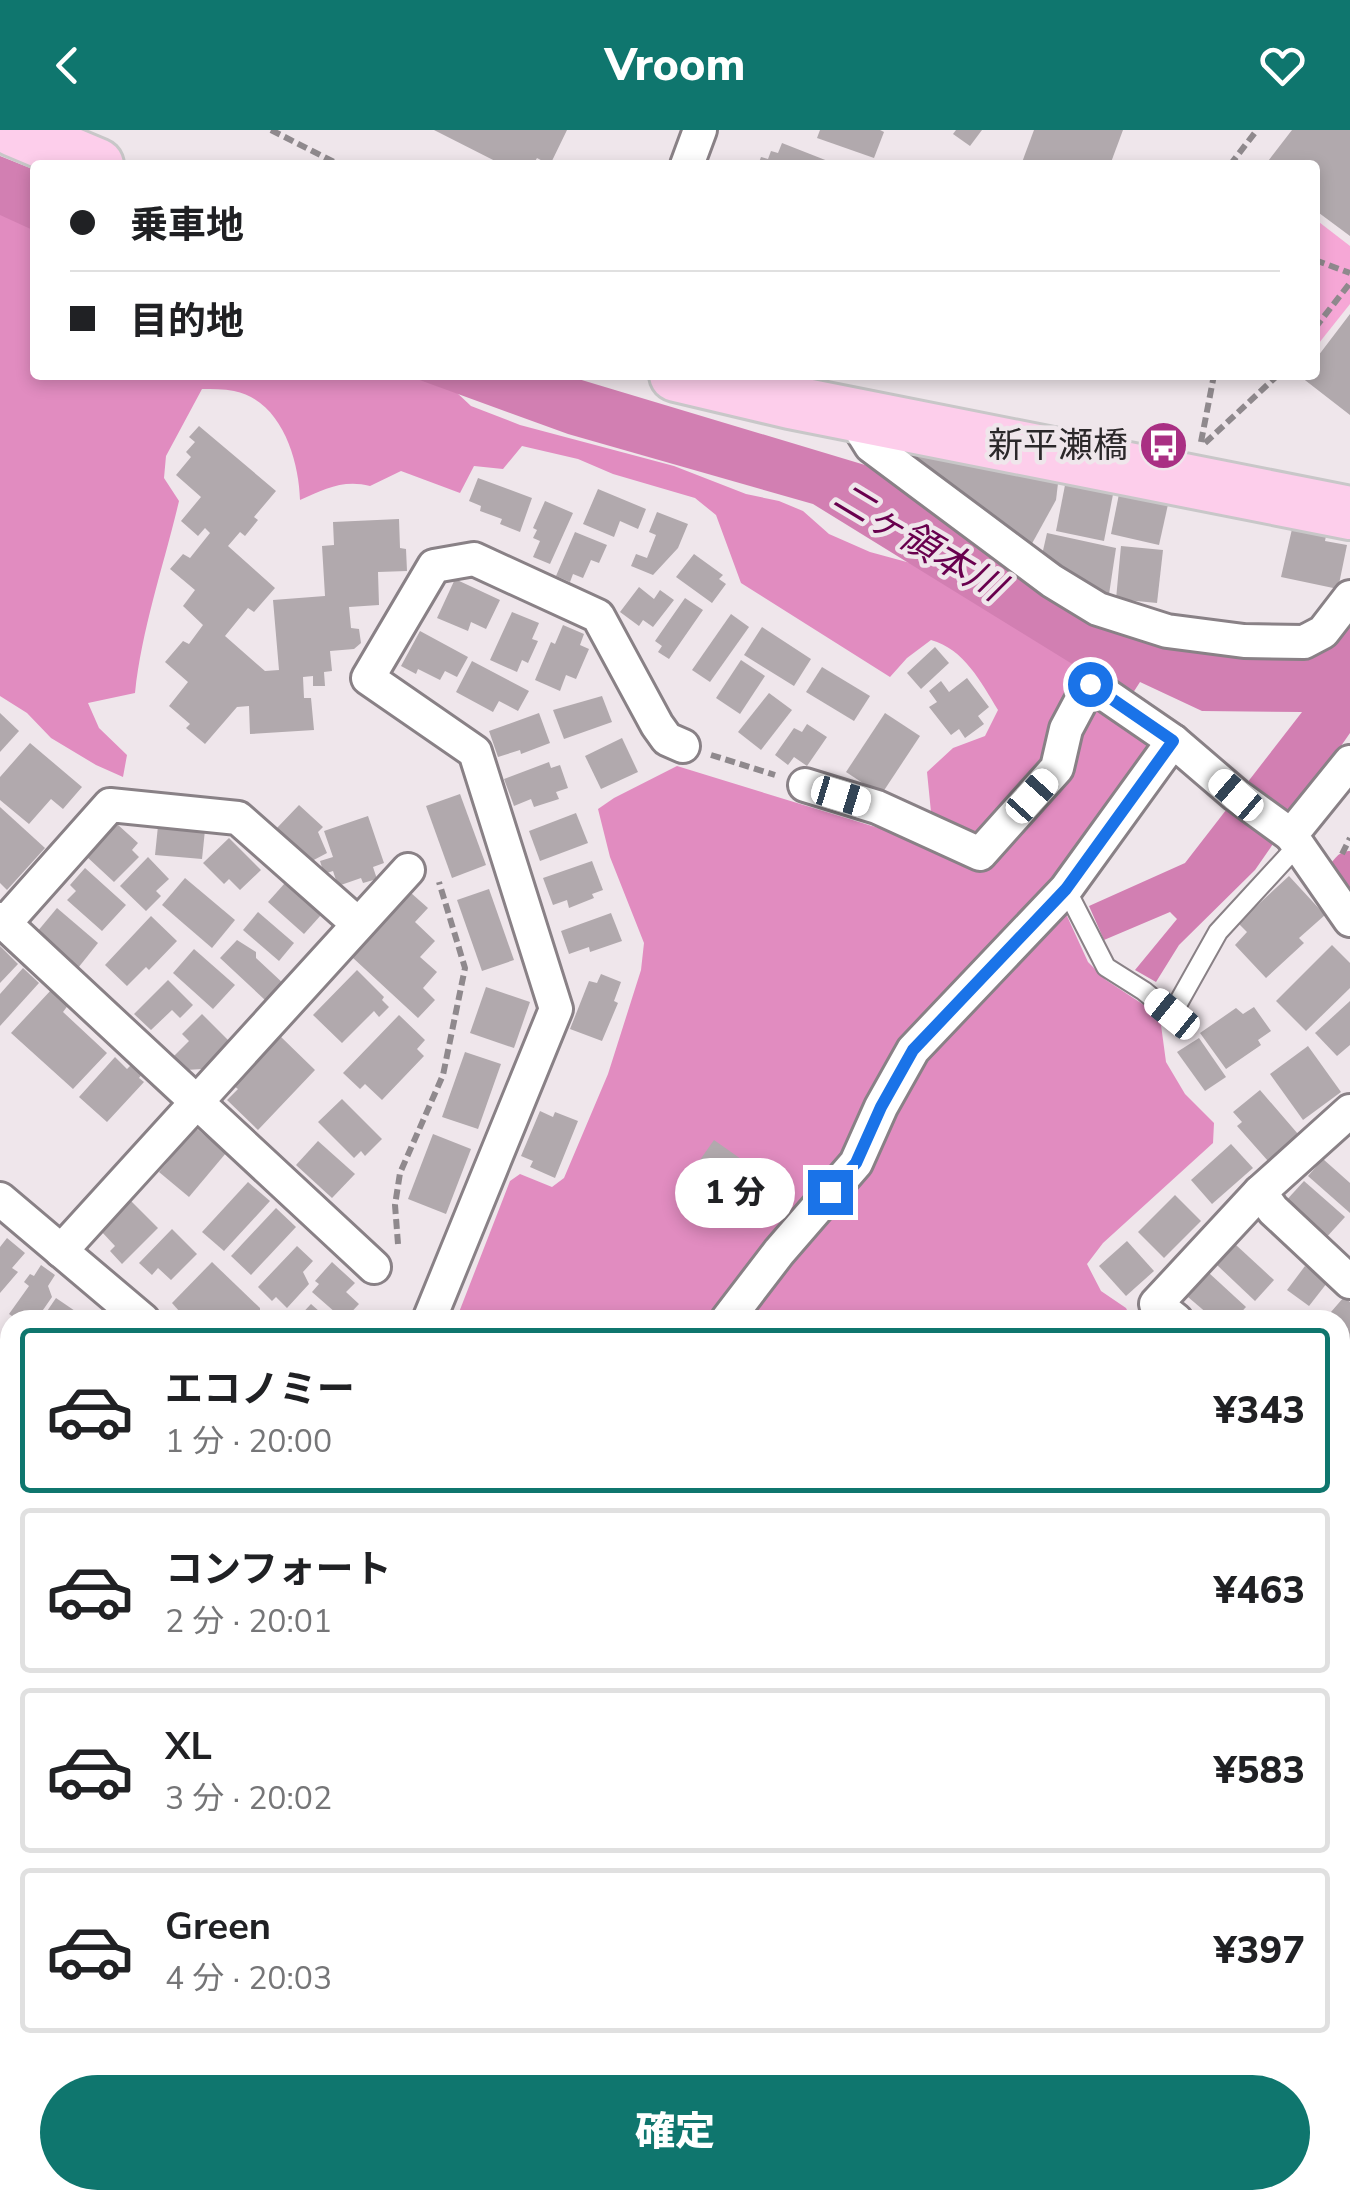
<!DOCTYPE html>
<html lang="ja">
<head>
<meta charset="utf-8">
<style>
  :root { --surface:#fff; --page:#f6f6f6; --text:#202124; --muted:#757577; --line:#e0e0e0; --accent:#0f766e }
  body { margin:0; font-family:"Nunito Sans","Noto Sans JP",sans-serif; background:var(--page); color:var(--text); height:100vh; display:flex; flex-direction:column; font-size:38px; white-space:nowrap }
  * { box-sizing:border-box; margin:0 }
  p { font-size:32px; color:var(--muted) }
  .icon { flex:none; width:55px; height:55px; fill:none; stroke:currentColor; stroke-width:2; stroke-linecap:round; stroke-linejoin:round }
  .map { position:relative; flex:1; overflow:hidden }
  .details { position:absolute; left:0px; top:1180px; width:1350px; height:900px; display:flex; flex-direction:column; background:var(--surface); border-radius:30px 30px 0 0; box-shadow:0 5px 15px #0003 }
  .details>* { flex:none }
  .top-card { position:absolute; left:30px; top:30px; width:1290px; height:220px; border-radius:10px; box-shadow:0 5px 15px #0003; display:grid; align-content:center; height:220px; padding:0 40px; background:var(--surface) }
  .end { position:absolute; width:45px; height:45px; margin:-22px; border:12px solid #1a73e8; background:#fff; box-shadow:0 0 0 5px #fff }
  .from { border-radius:50% }
  .bubble { position:absolute; height:70px; border-radius:35px; background:var(--surface); box-shadow:0 5px 15px #0003; font-size:32px; font-weight:800; line-height:70px; text-align:center }
  .car { position:absolute; width:30px; height:60px; margin:-30px -15px; border-radius:12px; box-shadow:0 0 8px 2px #0007; background:linear-gradient(#fff 24%,#345 0 40%,#fff 0 76%,#345 0 86%,#fff 0) }
  .top-card b { display:flex; align-items:center; gap:35px; height:95px; font-size:38px }
  .top-card b+b { border-top:2px solid var(--line) }
  .top-card i { width:25px; height:25px; background:var(--text) }
  ul { padding:18px 0 0; list-style:none }
  li { display:flex; align-items:center; gap:30px; height:165px; margin:0 20px 15px; padding:0 20px; border:5px solid var(--line); border-radius:10px }
  li div { flex:1 }
  li b { display:block; font-size:38px }
  li em { font-style:normal; font-weight:800 }
  li.selected { border-color:var(--accent) }
  li>.icon { width:90px; height:90px; stroke-width:1.5 }
  .button { display:flex; gap:20px; margin-top:auto; padding:20px 40px }
  .button a { flex:1; height:115px; border-radius:60px; background:var(--accent); color:#fff; font-size:40px; font-weight:800; line-height:115px; text-align:center }
  header { display:flex; justify-content:space-between; align-items:center; height:130px; padding:0 40px; background:var(--accent); color:#fff; font-size:45px; font-weight:800 }
  .map>svg:first-child { display:block }
  .green { fill:#f6a7d6 }
  .forest { fill:#e18cc0 }
  .water { fill:#d27fb2 }
  .lines { fill:none; stroke-linecap:round; stroke-linejoin:round }
  .canal { stroke:#d27fb2; stroke-width:38 }
  .building { fill:#b1a9ad }
  .lane-casing { stroke:#898186; stroke-width:22 }
  .street-casing { stroke:#898186; stroke-width:38 }
  .primary-casing { stroke:#c8c7c8; stroke-width:58 }
  .path { stroke:#8f898d; stroke-width:6; stroke-dasharray:10 5; stroke-linecap:butt }
  .lane { stroke:#fff; stroke-width:18 }
  .street { stroke:#fff; stroke-width:32 }
  .primary { stroke:#fdceeb; stroke-width:52 }
  .route { stroke:#1a73e8; stroke-width:12 }
  .labels { text-anchor:middle; dominant-baseline:central; stroke-width:9; stroke-linejoin:round; paint-order:stroke }
  .poi-label { font-size:35px; fill:#2b282a; stroke:#efe6eb; text-anchor:end }
  .water-label { font-size:38px; font-style:italic; fill:#69004e; stroke:#efe6eb }
</style>
</head>
<body>
<header><svg class="icon" aria-label="back" viewBox="0 0 24 24"><path d="M15 5l-7 7 7 7"/></svg>Vroom<svg class="icon" aria-label="heart" viewBox="0 0 24 24"><path d="M12 20l-8-8c-3-5 5-10 8-4 3-6 11-1 8 4z"/></svg></header>
<div class="map">
<svg width="1350" height="2080" viewBox="0 0 1350 2080">
  <rect width="100%" height="100%" fill="#efe6eb"/>
  <g class="green">
    <path d="M1315,89L1350,116V174L1315,218Z"/>
    <path d="M10,1861V1982L0,1988V1866Z"/>
  </g>
  <path class="forest" d="M0,81L35,87V245H438L471,276L520,295L674,336L746,364L779,371L803,381L829,404L870,422L914,434L1070,527L1099,574L1147,616L1134,641L1051,751L1088,832L1106,850L1147,877L1161,895L1166,932L1185,964L1214,993L1213,1013L1103,1113L1087,1134L1101,1161L1126,1178L1132,1190H456L510,1051L520,1044L552,1057L564,1048L608,944L641,840L644,813L610,727L598,679L614,668L677,636L921,711L931,682L927,642L953,618L985,606L998,580C981,552 964,519 931,510L907,528L890,547L741,453L716,385L695,368L613,344L578,329L522,316L503,339L474,336L460,363L401,341L370,356C344,349 324,359 300,370C299,329 281,270 234,261C224,259 212,259 202,259L166,326L164,348L179,371C164,435 142,497 135,563L88,573L99,598L127,625L123,647L96,635L51,608L27,583L0,566Z"/>
  <g class="water">
    <path d="M0,26L35,40V101L0,85Z"/>
    <path d="M406,245H565L865,335L990,415L1244,526L1350,487V603L1255,740L1179,815L1156,852L1135,840L1177,789L1170,782L1104,810L1089,776L1185,733L1302,582L1202,581L1140,552L1129,569L813,374L568,304Z"/>
  </g>
  <g class="lines">
    <path class="canal" d="M1344,747L1350,740"/>
  </g>
  <g class="building">
    <path d="M434,0H567L550,35L537,28L533,35H503Z"/>
    <path d="M820,0H880L884,2L874,28L817,8Z"/>
    <path d="M956,0H982L970,16L953,4Z"/>
    <path d="M1034,0H1123L1110,35H1021Z"/>
    <path d="M1292,0H1350V106L1315,80V35H1265Z"/>
    <path d="M782,13L838,35H758L761,27L768,29L771,21L778,23Z"/>
    <path d="M1350,184V285L1301,247L1315,245V230Z"/>
    <path d="M199,296L276,361L254,387L258,390L245,406L240,402L228,416L275,458L254,482L248,478L225,506L265,541L279,540L273,470L325,466L322,416L334,415L333,392L399,389L400,418L406,419L407,441L378,442L379,475L349,477L351,498L359,499L361,513L354,519L330,521L332,541L324,542L325,556H313V546L303,547L304,568H311L314,600L250,604L249,576L237,577L205,614L186,598L190,594L169,576L188,552L165,532L183,511L189,514L203,495L183,476L195,460L170,439L183,424L190,428L210,403L205,398L198,406L181,391L201,367L176,345L191,327L186,322L195,312L189,307Z"/>
    <path d="M917,321L1059,345L1056,370L1029,419L909,330Z"/>
    <path d="M1067,345L1115,354L1104,411L1056,401Z"/>
    <path d="M478,348L532,368L520,402L500,394L502,389L480,381L481,376L469,371Z"/>
    <path d="M598,359L646,379L638,399L620,391L614,407L583,394Z"/>
    <path d="M1120,359L1169,370L1159,415L1111,404Z"/>
    <path d="M545,371L573,383L550,434L533,427L540,411L533,408L537,400L533,398Z"/>
    <path d="M657,382L688,394L678,418L653,445L631,436L636,424L647,428L656,405L649,402Z"/>
    <path d="M1292,399L1326,406L1325,411L1347,415L1338,459L1281,447Z"/>
    <path d="M575,402L607,415L599,433L591,430L583,448L573,444L570,452L556,446Z"/>
    <path d="M1047,403L1116,418L1108,471L1042,425Z"/>
    <path d="M1121,416L1163,420L1157,473L1116,469Z"/>
    <path d="M694,424L723,445L719,449L726,454L712,473L676,447Z"/>
    <path d="M455,449L500,470L486,499L471,492L468,501L437,488Z"/>
    <path d="M639,457L654,469L660,460L674,470L653,497L643,490L639,496L620,482Z"/>
    <path d="M685,468L703,480L669,529L658,522L662,516L655,511Z"/>
    <path d="M512,482L539,493L532,509L538,511L528,533L522,530L517,542L490,530Z"/>
    <path d="M731,484L749,497L710,552L692,540Z"/>
    <path d="M563,495L584,504L580,515L589,519L576,549L566,545L560,561L535,550L551,512L555,514Z"/>
    <path d="M762,497L811,529L794,556L744,525Z"/>
    <path d="M420,501L468,527L457,547L445,541L440,550L418,539L416,544L401,536Z"/>
    <path d="M935,517L949,533L921,559L907,543Z"/>
    <path d="M741,530L765,546L740,584L716,568Z"/>
    <path d="M472,531L529,561L518,581L499,571L493,582L456,562Z"/>
    <path d="M822,537L870,566L854,591L806,562Z"/>
    <path d="M967,548L989,577L978,586L984,594L965,608L959,599L951,605L929,577L937,572L929,561L941,551L949,562Z"/>
    <path d="M769,563L792,580L761,620L738,602Z"/>
    <path d="M602,566L612,592L564,609L553,580Z"/>
    <path d="M0,583L19,601L0,622Z"/>
    <path d="M539,583L550,613L521,624L520,620L498,627L489,601Z"/>
    <path d="M885,583L920,606L881,665L846,642Z"/>
    <path d="M807,594L827,607L807,636L794,627L788,635L775,625L794,598L802,602Z"/>
    <path d="M622,608L638,642L601,659L585,626Z"/>
    <path d="M30,613L82,657L63,679L51,669L29,694L0,670V647Z"/>
    <path d="M549,632L551,638L560,635L568,658L556,662L559,669L534,677L531,669L514,676L504,649Z"/>
    <path d="M460,664L486,735L452,748L426,676Z"/>
    <path d="M299,675L323,697L318,702L327,723L310,732L276,699Z"/>
    <path d="M0,677L45,718L7,760L0,753Z"/>
    <path d="M576,683L588,713L540,731L529,701Z"/>
    <path d="M368,686L384,733L373,737L377,749L363,753L361,748L338,756L333,741L324,744L320,731L333,727L324,701Z"/>
    <path d="M117,694L138,713L132,720L139,727L114,752L86,726Z"/>
    <path d="M158,696L205,700L202,729L155,725Z"/>
    <path d="M229,708L261,740L240,760L229,749L224,754L203,733Z"/>
    <path d="M148,727L169,749L156,761L161,766L146,781L120,756Z"/>
    <path d="M592,731L603,760L592,764L594,768L569,778L567,770L553,775L543,748Z"/>
    <path d="M85,738L126,775L102,801L67,770L76,761L70,755Z"/>
    <path d="M1289,746L1325,785L1299,808L1304,813L1266,848L1235,815L1247,802L1238,793Z"/>
    <path d="M185,748L235,790L212,818L162,775Z"/>
    <path d="M285,753L321,785L304,804L268,772Z"/>
    <path d="M489,759L514,830L482,841L457,770Z"/>
    <path d="M411,763L428,778L415,792L435,811L420,827L437,842L423,858L435,870L418,888L352,827Z"/>
    <path d="M57,778L98,813L78,838L37,802Z"/>
    <path d="M258,782L294,813L279,831L243,800Z"/>
    <path d="M611,783L622,811L590,822L589,817L569,824L561,801Z"/>
    <path d="M151,786L177,811L149,840L146,837L127,856L105,835Z"/>
    <path d="M237,810L256,822V828L285,855L274,866L271,864L265,870L220,828Z"/>
    <path d="M1332,815L1350,833V858L1306,901L1276,871Z"/>
    <path d="M0,816L18,834L0,853Z"/>
    <path d="M194,819L235,855L213,879L173,843Z"/>
    <path d="M23,838L39,853L0,896V864Z"/>
    <path d="M357,840L384,867L382,870L389,877L379,887L374,881L342,913L313,885Z"/>
    <path d="M601,844L621,852L614,871L618,873L602,911L570,899L589,851L597,853Z"/>
    <path d="M168,850L193,875L180,888L172,880L151,900L134,884Z"/>
    <path d="M486,857L530,872L514,918L470,903Z"/>
    <path d="M52,859L69,874L63,882L107,923L73,959L11,903Z"/>
    <path d="M1350,871V915L1337,926L1315,903Z"/>
    <path d="M1254,877L1271,901L1258,910L1261,915L1226,939L1200,903L1236,878L1243,884Z"/>
    <path d="M202,884L229,911L202,939L186,940L173,927L189,911L182,904Z"/>
    <path d="M399,885L425,910L417,919L424,926L382,970L365,954L360,959L343,943Z"/>
    <path d="M279,905L315,940L258,1000L227,970L238,959L231,954Z"/>
    <path d="M1199,908L1226,947L1205,961L1177,922Z"/>
    <path d="M1308,916L1341,962L1303,990L1270,944Z"/>
    <path d="M465,922L501,934L478,999L442,987Z"/>
    <path d="M115,927L127,939L132,934L142,944L139,948L144,952L107,992L79,967Z"/>
    <path d="M1260,960L1298,1004L1268,1031L1237,996L1242,992L1233,982Z"/>
    <path d="M342,969L382,1009L365,1026L361,1021L354,1028L318,992Z"/>
    <path d="M540,981L553,987L555,982L578,991L555,1048L530,1037L533,1031L521,1026Z"/>
    <path d="M196,998L226,1023L189,1067L159,1042Z"/>
    <path d="M433,1004L471,1019L446,1084L408,1069Z"/>
    <path d="M714,1010L741,1029L715,1065L688,1047Z"/>
    <path d="M318,1011L355,1044L332,1068L296,1035Z"/>
    <path d="M1231,1014L1253,1038L1212,1074L1191,1050Z"/>
    <path d="M1323,1029L1350,1053V1083L1308,1046Z"/>
    <path d="M1304,1051L1345,1087L1324,1110L1283,1074Z"/>
    <path d="M248,1052L270,1071L224,1121L202,1102Z"/>
    <path d="M1175,1065L1201,1091L1164,1128L1138,1102Z"/>
    <path d="M131,1071L158,1098L122,1134L110,1121L115,1116L101,1101Z"/>
    <path d="M276,1078L296,1097L251,1145L231,1126Z"/>
    <path d="M172,1099L197,1124L171,1150L158,1138L152,1145L139,1133Z"/>
    <path d="M7,1108L25,1123L12,1138L18,1142L0,1163V1117Z"/>
    <path d="M1127,1111L1154,1141L1126,1166L1099,1136Z"/>
    <path d="M1236,1115L1274,1150L1255,1171L1217,1135Z"/>
    <path d="M297,1116L313,1131L303,1142L309,1154L287,1178L276,1167L272,1171L258,1157Z"/>
    <path d="M212,1132L260,1178V1190H187L172,1173Z"/>
    <path d="M332,1132L355,1153L346,1162L359,1174L344,1190L312,1162L319,1154L315,1151Z"/>
    <path d="M41,1135L55,1145L48,1156L52,1167L36,1190H18L9,1184L29,1156L24,1152L30,1144L34,1146Z"/>
    <path d="M1305,1136L1327,1153L1309,1176L1287,1160Z"/>
    <path d="M1209,1143L1246,1177L1234,1190H1215L1188,1167Z"/>
    <path d="M1344,1167L1350,1172V1211L1340,1223V1190H1324Z"/>
    <path d="M56,1168L78,1183L73,1190H41Z"/>
    <path d="M311,1174L329,1190H296Z"/>
    <path d="M10,1235V1290L6,1294L0,1288V1246Z"/>
    <path d="M0,1491L10,1500V1529L0,1540Z"/>
    <path d="M1350,1644V1694L1342,1697L1340,1649Z"/>
    <path d="M0,1695L10,1715V1736L0,1741Z"/>
    <path d="M1340,1851L1350,1857V1872L1340,1888Z"/>
    <path d="M50,2070H89L94,2080H49L46,2072Z"/>
    <path d="M226,2070H231L235,2076L251,2070L257,2080H208Z"/>
    <path d="M376,2070L385,2073L389,2070H444L448,2076L441,2080H374L370,2075Z"/>
    <path d="M507,2070H563L568,2080H511Z"/>
    <path d="M591,2070H630L625,2080H601L589,2074Z"/>
    <path d="M641,2070H659L680,2080H636Z"/>
    <path d="M992,2070H1046L1041,2080H1011Z"/>
  </g>
  <g class="lines">
    <defs>
      <path id="lane" d="M1066,759L1106,837L1144,861L1172,884L1218,802L1298,715"/>
      <g id="street">
        <path d="M687,35L700,0"/>
        <path d="M851,284L871,316L1052,451L1098,479L1167,501L1244,511L1304,512L1323,502L1350,467"/>
        <path d="M1350,632L1291,705L1350,790"/>
        <path d="M805,655L877,677L980,724L1057,638L1066,599L1090,554L1173,611L1236,665L1291,705"/>
        <path d="M0,789L374,1137"/>
        <path d="M5,793L110,675L238,688L358,794"/>
        <path d="M1260,1062L1273,1080L1350,1152"/>
        <path d="M0,1069L143,1190"/>
        <path d="M61,1121L408,740"/>
        <path d="M429,1190L556,879L475,622L368,548L434,436L474,429L598,486L657,595L667,609L683,616"/>
        <path d="M727,1190L779,1122L856,1033L881,977L913,920L1066,759L1173,611"/>
        <path d="M1176,1190L1156,1174L1260,1062L1350,981"/>
        <path d="M1340,1260L1350,1246"/>
        <path d="M0,1338L10,1346"/>
        <path d="M1340,1396L1350,1356"/>
        <path d="M1340,1617L1350,1613"/>
        <path d="M0,1647L10,1659"/>
        <path d="M1340,1940L1350,1945"/>
        <path d="M0,2007L10,2002"/>
        <path d="M111,2070L115,2080"/>
        <path d="M284,2070L291,2080"/>
        <path d="M464,2070L476,2080"/>
        <path d="M734,2070L752,2080"/>
        <path d="M793,2080L798,2070"/>
        <path d="M1087,2080L1092,2070"/>
      </g>
      <g id="primary">
        <path d="M14,0L97,35"/>
        <path d="M676,245L790,272L1350,383"/>
      </g>
    </defs>
    <use href="#lane" class="lane-casing"/>
    <use href="#street" class="street-casing"/>
    <use href="#primary" class="primary-casing"/>
    <g class="path">
      <path d="M271,0L340,35"/>
      <path d="M1230,35L1257,0"/>
      <path d="M1315,130L1350,143"/>
      <path d="M1315,198L1350,153"/>
      <path d="M1201,312L1214,245"/>
      <path d="M1205,313L1278,245"/>
      <path d="M711,625L775,645"/>
      <path d="M1342,724L1350,708"/>
      <path d="M398,1114L395,1075L400,1043L443,945L465,838L439,752"/>
      <path d="M0,1780L10,1775"/>
    </g>
    <use href="#lane" class="lane"/>
    <use href="#street" class="street"/>
    <use href="#primary" class="primary"/>
  </g>
  <g class="lines">
    <path class="route" d="M830,1062L856,1033L881,977L913,920L1066,759L1173,611L1090,554"/>
  </g>
  <defs>
    <symbol id="bus-disc" viewBox="-11 -11 22 22"><circle r="9.5" fill="#a92f83" stroke="#efe6eb"/><path d="M-5-6H5V4H4V6H2V4H-2V6H-4V4H-5ZM-3.5-4V0h7V-4ZM-3.5 1.2v1.5H-2V1.2ZM2 1.2v1.5H3.5V1.2Z" fill="#fff"/></symbol>
  </defs>
  <g fill-rule="evenodd">
    <use href="#bus-disc" x="1136" y="288" width="55" height="55"/>
  </g>
  <g class="labels">
    <g class="poi-label">
      <text x="1128" y="315">新平瀬橋</text>
    </g>
    <g class="water-label">
      <text transform="translate(919 412) rotate(31)">二ヶ領本川</text>
    </g>
  </g>
</svg>
<i class="end from" style="left:1090px;top:554px"></i>
<i class="end" style="left:830px;top:1062px"></i>
<div class="bubble" style="left:675px;top:1028px;width:120px">1 分</div>
<i class="car" style="left:1236px;top:665px;rotate:311deg"></i>
<i class="car" style="left:841px;top:666px;rotate:107deg"></i>
<i class="car" style="left:1032px;top:666px;rotate:42deg"></i>
<i class="car" style="left:1172px;top:884px;rotate:309deg"></i>
<div class="top-card">
<b><i class="from"></i>乗車地</b>
<b><i></i>目的地</b>
</div>
<section class="details">
<ul>
<li class="selected"><svg class="icon" aria-label="car" viewBox="0 0 24 24"><path d="M5 17H2v-5l4-1 3-4h7l3 4 3 1v5h-3M9 17h6M6 11h13"/><circle cx="7" cy="17" r="2"/><circle cx="17" cy="17" r="2"/></svg><div><b>エコノミー</b><p>1 分 · 20:00</p></div><em>¥343</em></li>
<li><svg class="icon" aria-label="car" viewBox="0 0 24 24"><path d="M5 17H2v-5l4-1 3-4h7l3 4 3 1v5h-3M9 17h6M6 11h13"/><circle cx="7" cy="17" r="2"/><circle cx="17" cy="17" r="2"/></svg><div><b>コンフォート</b><p>2 分 · 20:01</p></div><em>¥463</em></li>
<li><svg class="icon" aria-label="car" viewBox="0 0 24 24"><path d="M5 17H2v-5l4-1 3-4h7l3 4 3 1v5h-3M9 17h6M6 11h13"/><circle cx="7" cy="17" r="2"/><circle cx="17" cy="17" r="2"/></svg><div><b>XL</b><p>3 分 · 20:02</p></div><em>¥583</em></li>
<li><svg class="icon" aria-label="car" viewBox="0 0 24 24"><path d="M5 17H2v-5l4-1 3-4h7l3 4 3 1v5h-3M9 17h6M6 11h13"/><circle cx="7" cy="17" r="2"/><circle cx="17" cy="17" r="2"/></svg><div><b>Green</b><p>4 分 · 20:03</p></div><em>¥397</em></li>
</ul>
<div class="button"><a>確定</a></div>
</section>
</div>
</body>
</html>
